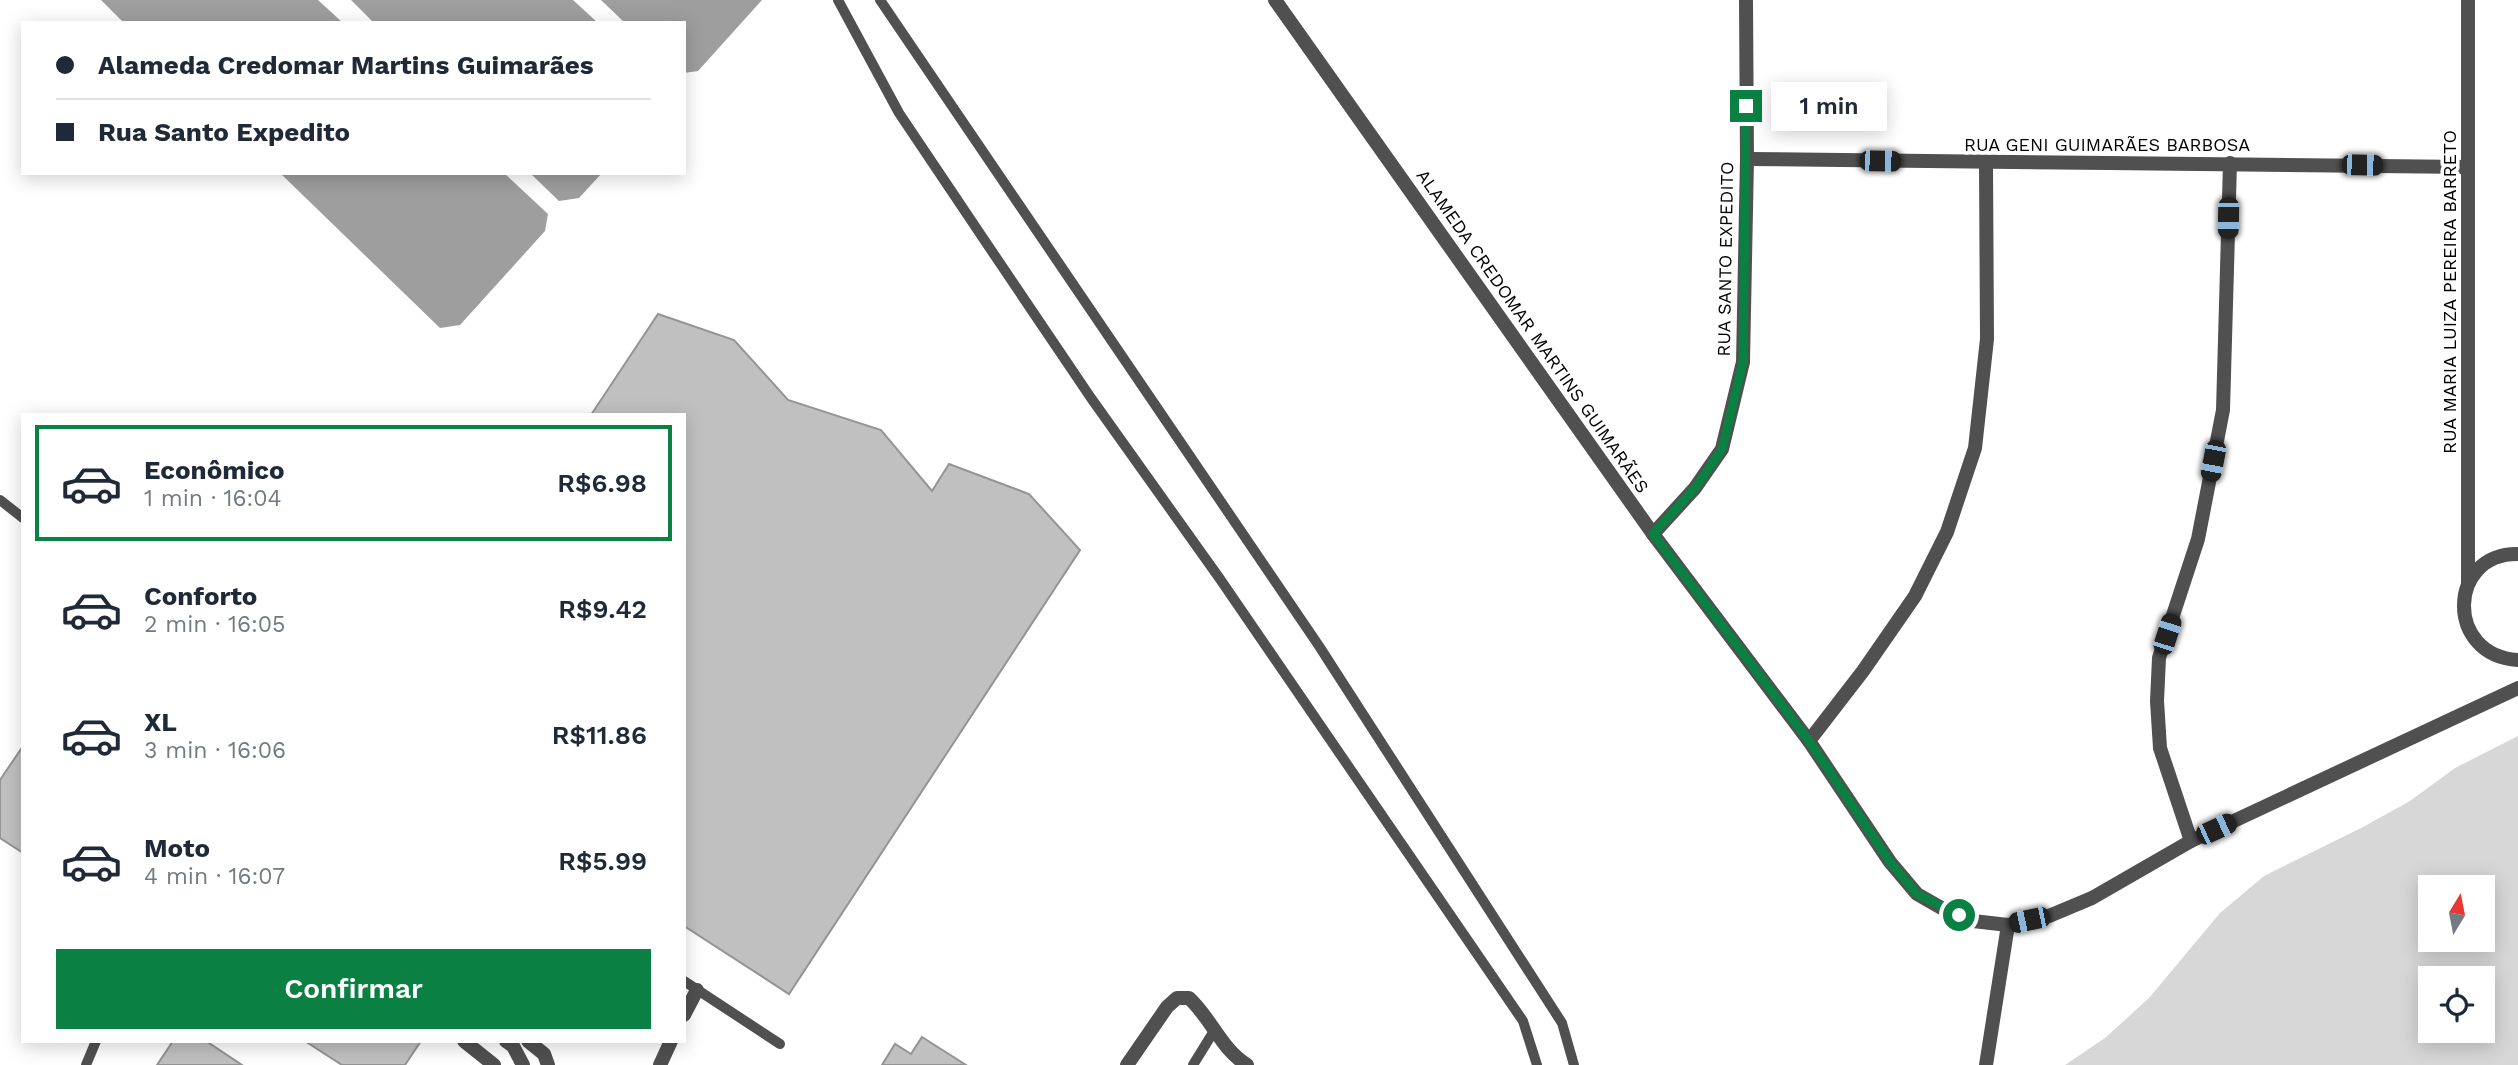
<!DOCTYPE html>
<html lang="pt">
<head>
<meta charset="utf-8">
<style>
  :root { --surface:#fff; --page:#f2f2f3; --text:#1f2937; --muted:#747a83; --line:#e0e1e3; --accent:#0b8043 }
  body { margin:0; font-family:"Work Sans",sans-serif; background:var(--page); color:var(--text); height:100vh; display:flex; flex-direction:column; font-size:26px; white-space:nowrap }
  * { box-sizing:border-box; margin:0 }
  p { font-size:23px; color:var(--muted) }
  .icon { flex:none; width:38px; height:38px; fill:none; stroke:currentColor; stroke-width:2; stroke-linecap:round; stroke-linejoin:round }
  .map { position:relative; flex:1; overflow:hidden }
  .side { position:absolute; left:21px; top:413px; width:665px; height:630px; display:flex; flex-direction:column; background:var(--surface); border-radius:0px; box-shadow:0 4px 18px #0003 }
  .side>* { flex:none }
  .banner { position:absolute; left:21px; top:21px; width:665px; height:154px; border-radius:0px; box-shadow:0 4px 18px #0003; display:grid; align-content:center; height:154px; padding:0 35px; background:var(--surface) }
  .needle { width:46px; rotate:10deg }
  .tools { position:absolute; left:2418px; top:875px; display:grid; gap:14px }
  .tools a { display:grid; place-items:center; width:77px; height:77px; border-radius:0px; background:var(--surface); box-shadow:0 4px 18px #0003; font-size:35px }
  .end { position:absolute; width:32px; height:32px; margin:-16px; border:9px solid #0b8043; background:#fff; box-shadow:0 0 0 4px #fff }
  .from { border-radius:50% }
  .bubble { position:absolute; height:49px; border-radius:0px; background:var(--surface); box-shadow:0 4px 18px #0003; font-size:23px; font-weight:600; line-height:49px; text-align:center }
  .car { position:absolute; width:21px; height:42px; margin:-21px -10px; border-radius:9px; box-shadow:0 0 5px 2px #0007; background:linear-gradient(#222 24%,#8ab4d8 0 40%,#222 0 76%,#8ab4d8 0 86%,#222 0) }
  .banner b { display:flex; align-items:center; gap:24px; height:66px; font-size:26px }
  .banner b+b { border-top:2px solid var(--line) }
  .banner i { width:18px; height:18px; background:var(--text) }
  ul { padding:12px 0 0; list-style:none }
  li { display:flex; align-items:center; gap:21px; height:116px; margin:0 14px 10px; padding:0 21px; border:4px solid transparent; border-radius:0px }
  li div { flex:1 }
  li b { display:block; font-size:26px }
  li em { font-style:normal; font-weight:600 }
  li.on { border-color:var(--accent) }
  li>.icon { width:63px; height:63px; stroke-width:1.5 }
  .button { display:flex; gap:14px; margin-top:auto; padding:14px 35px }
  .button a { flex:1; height:80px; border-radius:0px; background:var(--accent); color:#fff; font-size:28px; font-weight:600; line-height:80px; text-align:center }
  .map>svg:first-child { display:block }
  .green { fill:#d7d7d7; fill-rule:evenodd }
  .water { fill:#9e9e9e }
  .building { fill:#c0c0c0; stroke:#949494; stroke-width:2 }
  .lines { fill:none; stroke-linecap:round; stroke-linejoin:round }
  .service { stroke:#505050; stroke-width:10 }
  .minor { stroke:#505050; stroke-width:14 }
  .route { stroke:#0b8043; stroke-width:9 }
  .labels { text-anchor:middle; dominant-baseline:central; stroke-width:7; stroke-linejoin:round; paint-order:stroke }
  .street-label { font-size:18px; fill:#000; stroke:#fff }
</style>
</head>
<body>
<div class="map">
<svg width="2518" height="1065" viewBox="0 0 2518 1065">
  <rect width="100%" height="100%" fill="#fff"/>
  <path class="green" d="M2518,736V1065H2065L2105,1038L2149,998L2220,913L2264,876L2363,827L2410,801L2455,768ZM2431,887H2483V940H2431ZM2431,978H2483V1031H2431Z"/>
  <g class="water">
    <path d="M101,0H318L343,23H124Z"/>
    <path d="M351,0H573L598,23H374Z"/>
    <path d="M601,0H762L698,71L684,73V23H625Z"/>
    <path d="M280,173H504L548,214L545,231L460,325L440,328Z"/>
    <path d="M530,173H602L579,198L559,201Z"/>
  </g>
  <g class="building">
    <path d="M658,314L734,340L788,400L881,430L932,491L949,464L1029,494L1080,550L789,994L684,926V415H591Z"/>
    <path d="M23,746V853L0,838V780Z"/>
    <path d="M922,1037L966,1065H882L895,1044L911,1054Z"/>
    <path d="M173,1041H206L242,1065H157Z"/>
    <path d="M305,1041H421L405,1065H342Z"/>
  </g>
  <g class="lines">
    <g class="service">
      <path d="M838,0L899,113L987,244L1091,398L1220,579L1523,1021L1537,1065"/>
      <path d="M880,0L1319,646L1562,1023L1574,1065"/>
      <path d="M0,500L23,518"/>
      <path d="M684,981L780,1044"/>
      <path d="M86,1065L96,1041"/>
      <path d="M1193,1065L1214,1031"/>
    </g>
    <g class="minor">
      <path d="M1275,0L1653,534L1809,741L1890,862L1917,894L1945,910L1973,921L2008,925L2049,916L2092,898L2191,841L2518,688"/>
      <path d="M1747,159C1987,163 2228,163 2468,167"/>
      <path d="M1653,534L1695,488L1722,449L1743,362L1747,159L1746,0"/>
      <path d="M2518,554C2447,553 2445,656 2518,660"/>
      <path d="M2468,584V0"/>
      <path d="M1809,741L1863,671L1915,596L1947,532L1975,448L1987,339L1986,163"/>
      <path d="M2191,841L2160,748L2157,701L2159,658L2198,539L2223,410L2230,163"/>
      <path d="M684,1015L697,990"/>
      <path d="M464,1041L494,1065"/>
      <path d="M506,1041L513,1046L523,1065"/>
      <path d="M528,1041L544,1054L548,1065"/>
      <path d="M660,1065L671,1041"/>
      <path d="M1127,1065L1167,1007L1177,998H1189C1211,1018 1221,1049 1247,1065"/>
      <path d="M1986,1065L2008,925"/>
    </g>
  </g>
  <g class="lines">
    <path class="route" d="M1746,106L1743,362L1722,449L1695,488L1653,534L1809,741L1890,862L1917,894L1959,915"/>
  </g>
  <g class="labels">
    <g class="street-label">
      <text x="2107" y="144">RUA GENI GUIMARÃES BARBOSA</text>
      <text transform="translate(1725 259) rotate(-89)">RUA SANTO EXPEDITO</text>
      <text transform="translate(2449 292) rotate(-90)">RUA MARIA LUIZA PEREIRA BARRETO</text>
      <text transform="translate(1533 331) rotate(55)">ALAMEDA CREDOMAR MARTINS GUIMARÃES</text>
    </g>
  </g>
</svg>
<div class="tools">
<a><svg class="needle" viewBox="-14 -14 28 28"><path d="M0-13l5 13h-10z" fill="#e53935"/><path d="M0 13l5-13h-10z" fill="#747a83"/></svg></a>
<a><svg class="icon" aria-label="locate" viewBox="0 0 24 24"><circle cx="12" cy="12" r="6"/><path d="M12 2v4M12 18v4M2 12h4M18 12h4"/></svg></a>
</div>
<i class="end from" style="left:1959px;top:915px"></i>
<i class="end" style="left:1746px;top:106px"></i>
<div class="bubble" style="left:1771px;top:82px;width:116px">1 min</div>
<i class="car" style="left:1880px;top:161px;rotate:91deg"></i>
<i class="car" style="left:2362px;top:165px;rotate:91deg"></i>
<i class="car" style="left:2228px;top:218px;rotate:181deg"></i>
<i class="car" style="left:2213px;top:461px;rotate:191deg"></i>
<i class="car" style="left:2167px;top:634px;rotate:18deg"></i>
<i class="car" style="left:2216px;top:829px;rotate:65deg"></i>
<i class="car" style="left:2029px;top:920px;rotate:258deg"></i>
<div class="banner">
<b><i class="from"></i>Alameda Credomar Martins Guimarães</b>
<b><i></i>Rua Santo Expedito</b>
</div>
<section class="side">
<ul>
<li class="on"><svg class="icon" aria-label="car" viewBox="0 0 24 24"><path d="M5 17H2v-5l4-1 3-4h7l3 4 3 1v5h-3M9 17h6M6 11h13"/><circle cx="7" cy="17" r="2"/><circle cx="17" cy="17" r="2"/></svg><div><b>Econômico</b><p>1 min · 16:04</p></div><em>R$6.98</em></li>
<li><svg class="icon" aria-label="car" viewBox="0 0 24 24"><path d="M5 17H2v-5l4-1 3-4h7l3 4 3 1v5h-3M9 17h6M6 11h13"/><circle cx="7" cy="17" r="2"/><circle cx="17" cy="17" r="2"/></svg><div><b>Conforto</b><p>2 min · 16:05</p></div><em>R$9.42</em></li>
<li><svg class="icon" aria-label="car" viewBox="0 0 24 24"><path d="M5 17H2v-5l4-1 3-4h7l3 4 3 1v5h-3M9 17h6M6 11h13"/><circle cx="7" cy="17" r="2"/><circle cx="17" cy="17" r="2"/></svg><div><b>XL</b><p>3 min · 16:06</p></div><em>R$11.86</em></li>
<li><svg class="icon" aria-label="car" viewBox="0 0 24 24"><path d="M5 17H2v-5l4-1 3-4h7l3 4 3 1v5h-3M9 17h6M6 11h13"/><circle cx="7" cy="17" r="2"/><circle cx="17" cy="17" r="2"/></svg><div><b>Moto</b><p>4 min · 16:07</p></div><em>R$5.99</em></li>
</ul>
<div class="button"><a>Confirmar</a></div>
</section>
</div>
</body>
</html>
